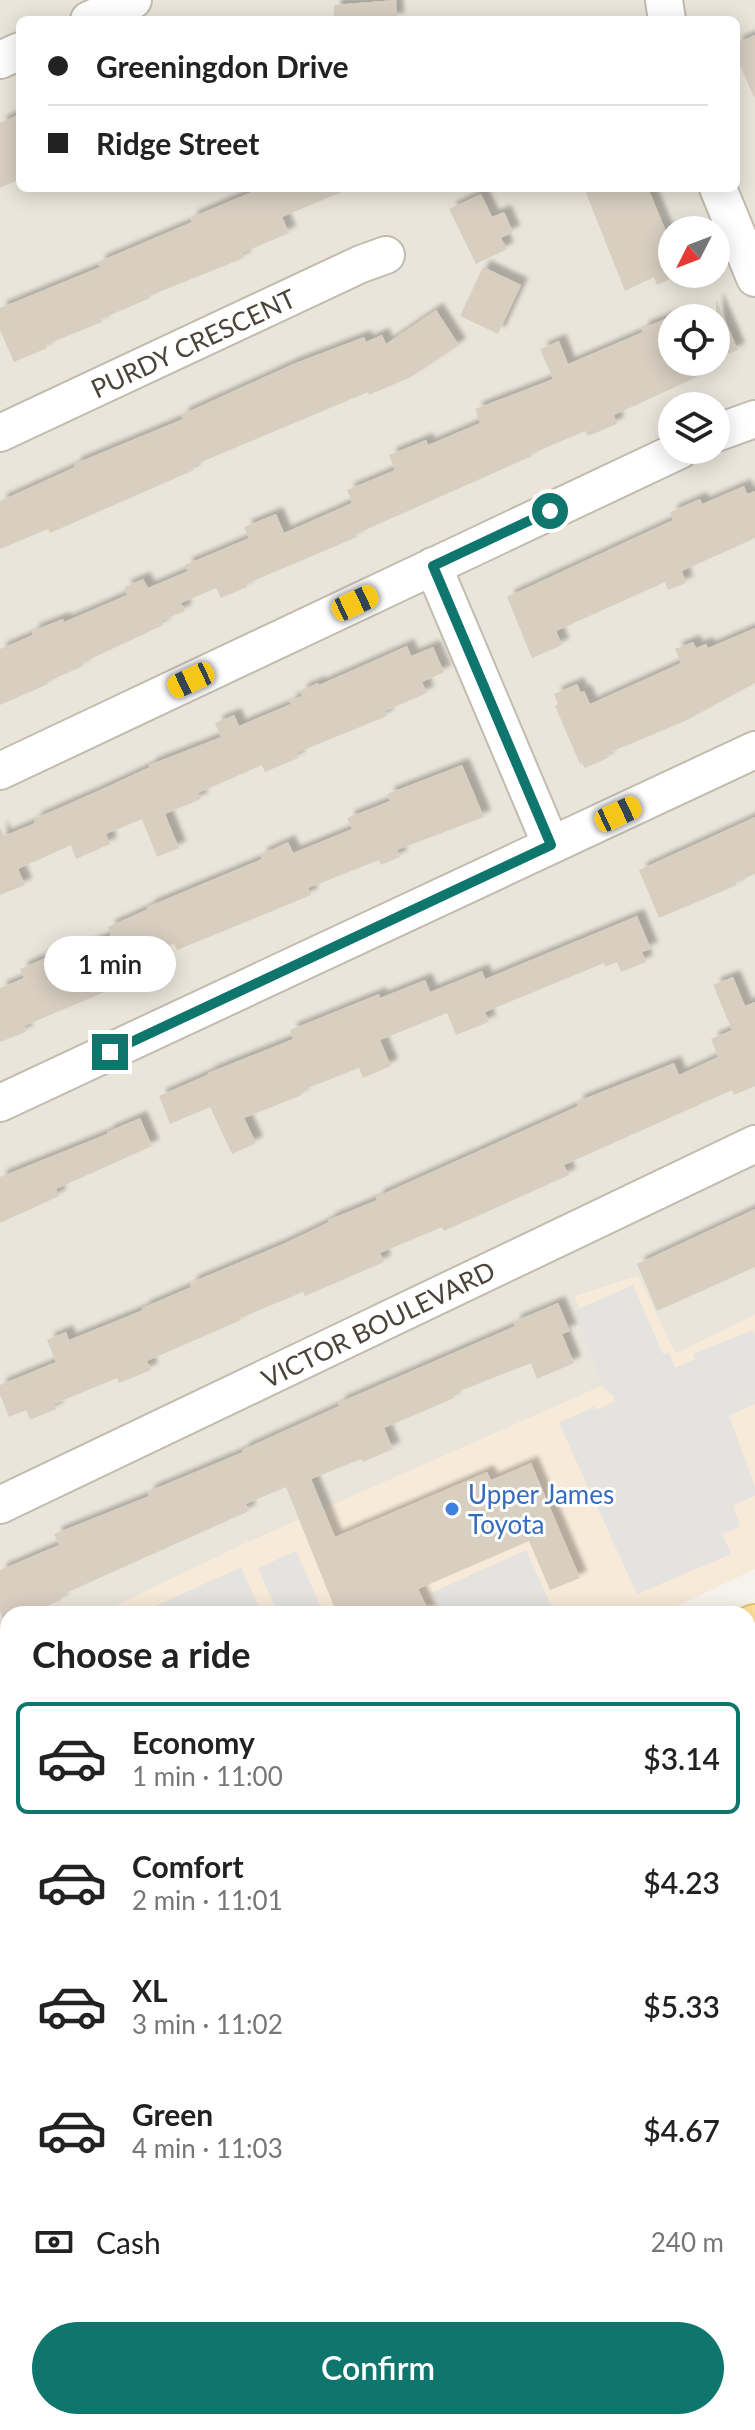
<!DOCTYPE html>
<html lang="en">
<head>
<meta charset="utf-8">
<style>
  :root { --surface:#fff; --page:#f2f2f2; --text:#222; --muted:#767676; --line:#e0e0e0; --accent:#0f766e }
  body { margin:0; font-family:Lato,sans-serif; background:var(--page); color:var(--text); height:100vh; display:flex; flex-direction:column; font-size:30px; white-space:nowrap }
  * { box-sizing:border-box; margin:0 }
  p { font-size:26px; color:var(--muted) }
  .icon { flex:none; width:44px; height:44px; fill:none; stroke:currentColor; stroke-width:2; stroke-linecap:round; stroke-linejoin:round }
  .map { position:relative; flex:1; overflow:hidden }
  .side { position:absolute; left:0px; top:1606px; width:756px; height:824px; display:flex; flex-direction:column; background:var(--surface); border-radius:24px 24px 0 0; box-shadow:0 4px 20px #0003 }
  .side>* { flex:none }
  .banner { position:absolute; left:16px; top:16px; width:724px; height:176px; border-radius:12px; box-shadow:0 4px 20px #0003; display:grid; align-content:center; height:176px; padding:0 32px; background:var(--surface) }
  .needle { width:52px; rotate:228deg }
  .fabs { position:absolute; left:658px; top:216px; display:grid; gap:16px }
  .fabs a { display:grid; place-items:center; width:72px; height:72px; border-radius:50%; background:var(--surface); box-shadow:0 4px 20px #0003; font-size:40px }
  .end { position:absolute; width:36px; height:36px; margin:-18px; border:10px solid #0f766e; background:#fff; box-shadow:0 0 0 4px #fff }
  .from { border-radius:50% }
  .bubble { position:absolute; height:56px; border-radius:28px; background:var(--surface); box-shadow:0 4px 20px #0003; font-size:26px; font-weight:600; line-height:56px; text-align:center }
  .car { position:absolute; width:24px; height:48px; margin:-24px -12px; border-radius:10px; box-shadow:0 0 6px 2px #0007; background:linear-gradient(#f5c518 24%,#345 0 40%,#f5c518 0 76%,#345 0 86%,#f5c518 0) }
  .banner b { display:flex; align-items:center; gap:28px; height:76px; font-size:30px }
  .banner b+b { border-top:2px solid var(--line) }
  .banner i { width:20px; height:20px; background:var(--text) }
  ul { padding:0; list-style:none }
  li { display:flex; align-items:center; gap:24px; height:112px; margin:0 16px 12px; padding:0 16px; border:4px solid transparent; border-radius:12px }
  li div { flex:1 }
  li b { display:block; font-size:30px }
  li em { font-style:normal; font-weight:600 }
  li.active { border-color:var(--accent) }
  li>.icon { width:72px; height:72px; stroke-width:1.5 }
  h2 { padding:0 32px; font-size:36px; line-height:96px }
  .pay { display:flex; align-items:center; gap:20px; height:88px; padding:0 32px; font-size:30px }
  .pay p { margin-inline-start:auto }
  .action { display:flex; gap:16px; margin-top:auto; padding:16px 32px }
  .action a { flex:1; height:92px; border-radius:48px; background:var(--accent); color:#fff; font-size:32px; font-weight:600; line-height:92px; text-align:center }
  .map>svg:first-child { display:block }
  .residential { fill:#eae5da; fill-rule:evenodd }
  .commercial { fill:#f7ead8 }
  .parking { fill:#e5e3e0 }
  .building { fill:#d8cfc1; filter:url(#shadow) }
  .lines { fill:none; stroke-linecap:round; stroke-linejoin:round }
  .minor-casing { stroke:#c2bbae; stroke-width:40 }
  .major-casing { stroke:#e6c16a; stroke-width:48 }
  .minor { stroke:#fff; stroke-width:36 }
  .major { stroke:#ffe39c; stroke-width:44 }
  .route { stroke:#0f766e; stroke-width:10 }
  .shop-dot { fill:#3f7fe0; stroke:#fff; stroke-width:3 }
  .labels { text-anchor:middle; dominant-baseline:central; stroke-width:6; stroke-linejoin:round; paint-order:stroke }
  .street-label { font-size:26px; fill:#4b4439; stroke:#fff }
  .shop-label { font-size:26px; fill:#366cbe; stroke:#fff; text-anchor:start }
</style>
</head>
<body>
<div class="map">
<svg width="755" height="2430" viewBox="0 0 755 2430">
  <defs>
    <filter id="shadow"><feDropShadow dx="7" dy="-7" stdDeviation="2" flood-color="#0004"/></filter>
  </defs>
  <rect width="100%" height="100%" fill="#f6f3ec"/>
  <g class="residential">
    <path d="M0,0H755V1315L675,1354L638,1276L576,1296L609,1383L242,1545L99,1614H8V1657L0,1661ZM20,20H736V188H20ZM672,230H716V274H672ZM672,318H716V362H672ZM672,406H716V450H672Z"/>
    <path d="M752,1920L755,1927V2138L748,2124V1921Z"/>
    <path d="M755,2145V2430H0V2293L8,2289V2422H748V2148Z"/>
  </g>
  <g class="commercial">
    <path d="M638,1276L675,1354L755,1315V1569L660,1614H99L242,1545L609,1383L575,1297Z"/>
    <path d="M8,1657V1913L0,1917V1661Z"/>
    <path d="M755,1678V1927L752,1920L748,1921V1681Z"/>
    <path d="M8,2040V2289L0,2293V2044Z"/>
  </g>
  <g class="parking">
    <path d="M633,1285L663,1354L669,1352L675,1368L695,1359L693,1354L753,1330L755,1336V1404L729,1416L755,1487V1496L733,1505L740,1527L722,1534L731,1554L637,1594L559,1423L595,1406L596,1410L615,1401L613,1395L605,1390L573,1311Z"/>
    <path d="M526,1550L555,1614H441L431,1593Z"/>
    <path d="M296,1551L324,1614H278L258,1568Z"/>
    <path d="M241,1567L262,1614H138Z"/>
    <path d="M753,1819L755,1824V1924L748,1909V1821Z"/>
    <path d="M0,2173L8,2192V2250L0,2253Z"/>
  </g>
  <g class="building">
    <path d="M396,0L397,20H334V5Z"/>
    <path d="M755,35V99L736,57V43Z"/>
    <path d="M20,114V179L0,188V123Z"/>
    <path d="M261,188H351L282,217L289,233L242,253L244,258L149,296L150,298L101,319L102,322L45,345L47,348L14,362L0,330V308L100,267L98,262L192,222L190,218Z"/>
    <path d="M584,188H648L672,246V278L657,285L654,277L625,291Z"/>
    <path d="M481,194L492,217L504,212L513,232L501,238L507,249L476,264L449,209Z"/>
    <path d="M483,267L521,285L498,334L460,316Z"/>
    <path d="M716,299L738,350L716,359Z"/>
    <path d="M436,310L459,345L411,377L369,395L368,392L192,466L194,470L50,533L48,529L0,549V501L75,467L74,464L183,419L181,415L293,364L364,337L366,342L382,335L386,344Z"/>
    <path d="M672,316V362H691L697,377L614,415L617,424L588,436L585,431L531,454L532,456L356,534L357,537L246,584L247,587L221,598L216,588L181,603L185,611L161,621L163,625L82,663L83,666L47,682L48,684L0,705V649L33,635L32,631L63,619L64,622L127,595L124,587L143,579L148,588L188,571L185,565L249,538L244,527L276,514L284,533L352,503L347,490L395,470L389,455L426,440L428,445L480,423L475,409L553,379L540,349L559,341L568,364L643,332L641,329Z"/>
    <path d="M744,486L747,494L755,491V538L682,571L686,583L668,590L665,582L556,631L562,645L532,658L507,597L673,520L670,512L700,499L702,504Z"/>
    <path d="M755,628V683L685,721L611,752L606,755L608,758L585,768L582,763L580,764L555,706L558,704L554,694L577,684L581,693L584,691L590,704L681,663L675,649L693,642L696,648L706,644L708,648Z"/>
    <path d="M407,646L411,656L433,647L444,672L422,682L427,693L385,711L387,716L296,753L298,758L265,772L262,765L198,793L201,799L165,814L179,848L157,857L142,819L106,834L110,844L76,859L71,845L18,869L25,885L0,895V827L4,836L35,823L34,819L98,791L150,767L149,765L221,737L215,723L234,715L239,726L291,704L289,701L302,696L300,691L318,683L319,685Z"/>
    <path d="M462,765L484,817L397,850L400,857L381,865L379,860L308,888L311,895L282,907L177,950L174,943L109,977L114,988L24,1026L26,1032L0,1042V988L24,978L20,969L50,956L52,960L103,939L111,935L108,927L148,909L147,907L262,859L260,855L288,842L293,853L352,829L347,818L390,801L387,794Z"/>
    <path d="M755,817V874L736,882L737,885L659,918L639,870Z"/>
    <path d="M637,916L651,949L642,952L646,962L621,972L617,962L605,967L604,963L485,1012L489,1022L456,1035L447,1013L380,1040L391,1066L363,1078L359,1068L300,1091L302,1095L244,1118L256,1143L232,1154L210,1107L170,1124L159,1096L209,1074L208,1073L293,1039L290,1030L379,994L380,998L425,980L430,992L482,971L485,979Z"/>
    <path d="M733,977L745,1006L755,1002V1086L734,1095L732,1090L564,1165L569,1175L444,1231L442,1227L380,1253L384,1262L305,1296L303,1292L240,1318L241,1320L147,1361L151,1370L119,1383L117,1378L54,1404L56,1409L30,1420L26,1410L9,1417L0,1395V1385L56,1362L47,1340L66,1332L69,1340L143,1310L142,1308L191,1287L190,1283L283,1244L329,1222L328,1220L377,1200L376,1197L578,1106L576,1102L674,1063L679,1075L718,1057L711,1039L732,1030L713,985Z"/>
    <path d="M140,1118L152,1146L56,1189L59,1196L0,1223V1177L107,1134V1132Z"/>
    <path d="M755,1209V1267L657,1311L637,1264Z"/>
    <path d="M558,1303L570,1331L562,1334L574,1363L537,1379L531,1363L452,1394L454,1398L384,1428L393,1449L363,1462L361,1459L311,1479L335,1537L487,1472L491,1480L531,1463L580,1578L550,1590L529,1541L418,1589L430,1614H337L286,1487L246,1504L249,1511L59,1596L61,1600L28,1614H8V1622L5,1624L0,1611V1570L59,1545L54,1534L149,1496L147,1492L243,1452L242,1450L339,1406L338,1403L515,1326L513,1322Z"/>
  </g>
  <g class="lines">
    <defs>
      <g id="minor">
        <path d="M664,0L667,20"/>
        <path d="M89,20L133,0"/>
        <path d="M0,60L20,51"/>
        <path d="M718,188L755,278"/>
        <path d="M0,433L361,264L386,255"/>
        <path d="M716,433L755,419"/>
        <path d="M433,566L551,845"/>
        <path d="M0,771L680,450"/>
        <path d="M0,1103L755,750"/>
        <path d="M0,1505L755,1144"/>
        <path d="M748,2183L755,2180"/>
        <path d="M685,2422L689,2430"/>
        <path d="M217,2430L235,2422"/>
      </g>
      <g id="major">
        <path d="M748,1630L755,1627"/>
        <path d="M0,1981L8,1977"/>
      </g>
    </defs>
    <use href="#minor" class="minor-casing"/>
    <use href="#major" class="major-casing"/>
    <use href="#minor" class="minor"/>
    <use href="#major" class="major"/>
  </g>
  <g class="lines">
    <path class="route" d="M110,1052L551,845L433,566L550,511"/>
  </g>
  <circle class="shop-dot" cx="452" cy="1509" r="8"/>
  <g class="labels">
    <g class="street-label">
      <text transform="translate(193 343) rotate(-25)">PURDY CRESCENT</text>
      <text transform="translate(378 1324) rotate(-26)">VICTOR BOULEVARD</text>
    </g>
    <g class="shop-label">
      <text x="468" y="1494">Upper James<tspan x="468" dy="30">Toyota</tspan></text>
    </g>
  </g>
</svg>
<div class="fabs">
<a><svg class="needle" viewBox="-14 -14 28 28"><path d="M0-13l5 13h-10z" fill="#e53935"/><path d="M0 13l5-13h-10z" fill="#767676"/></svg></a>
<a><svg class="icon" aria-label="locate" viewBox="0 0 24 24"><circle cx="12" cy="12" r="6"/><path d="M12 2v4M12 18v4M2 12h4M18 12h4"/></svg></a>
<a><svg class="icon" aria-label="layers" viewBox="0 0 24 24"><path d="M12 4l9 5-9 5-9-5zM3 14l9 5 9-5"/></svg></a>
</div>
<i class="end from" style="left:550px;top:511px"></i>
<i class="end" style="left:110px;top:1052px"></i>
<div class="bubble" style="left:44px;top:936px;width:132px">1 min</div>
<i class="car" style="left:355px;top:603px;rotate:65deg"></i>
<i class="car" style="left:191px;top:680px;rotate:245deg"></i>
<i class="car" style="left:618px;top:814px;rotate:65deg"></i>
<div class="banner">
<b><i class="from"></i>Greeningdon Drive</b>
<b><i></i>Ridge Street</b>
</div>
<section class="side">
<h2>Choose a ride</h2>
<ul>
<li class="active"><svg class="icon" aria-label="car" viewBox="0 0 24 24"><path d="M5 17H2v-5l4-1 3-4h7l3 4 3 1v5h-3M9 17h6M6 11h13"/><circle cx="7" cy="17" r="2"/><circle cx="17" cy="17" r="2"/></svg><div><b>Economy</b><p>1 min · 11:00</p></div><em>$3.14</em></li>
<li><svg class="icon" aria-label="car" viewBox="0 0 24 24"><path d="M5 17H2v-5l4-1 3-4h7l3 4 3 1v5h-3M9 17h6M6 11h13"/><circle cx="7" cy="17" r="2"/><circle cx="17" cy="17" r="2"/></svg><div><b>Comfort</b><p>2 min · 11:01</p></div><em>$4.23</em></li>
<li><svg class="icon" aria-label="car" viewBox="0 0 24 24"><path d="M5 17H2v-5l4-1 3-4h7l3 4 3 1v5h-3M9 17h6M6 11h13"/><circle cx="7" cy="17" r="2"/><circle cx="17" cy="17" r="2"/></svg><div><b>XL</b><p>3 min · 11:02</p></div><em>$5.33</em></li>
<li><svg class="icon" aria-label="car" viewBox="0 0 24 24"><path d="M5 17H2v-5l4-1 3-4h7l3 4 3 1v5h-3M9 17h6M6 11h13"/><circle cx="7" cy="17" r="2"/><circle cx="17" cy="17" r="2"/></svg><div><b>Green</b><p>4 min · 11:03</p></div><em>$4.67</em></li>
</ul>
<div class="pay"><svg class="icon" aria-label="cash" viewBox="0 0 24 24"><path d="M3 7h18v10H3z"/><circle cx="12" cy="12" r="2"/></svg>Cash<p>240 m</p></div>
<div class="action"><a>Confirm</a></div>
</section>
</div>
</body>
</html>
